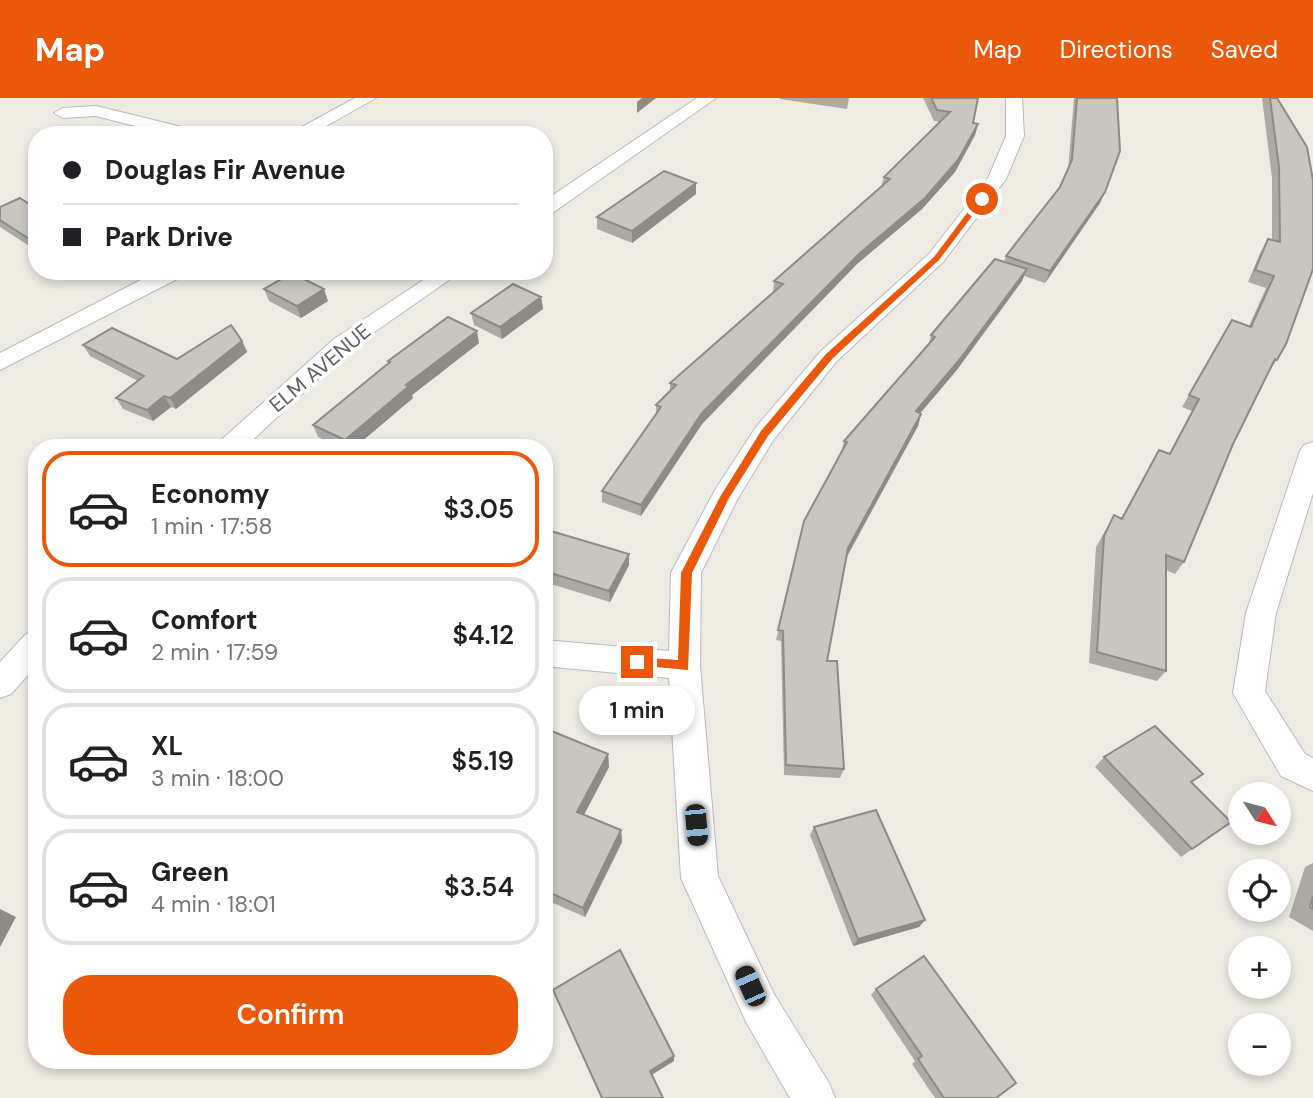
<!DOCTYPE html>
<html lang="en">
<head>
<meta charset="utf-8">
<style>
  :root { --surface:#fff; --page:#f2f2f2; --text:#202124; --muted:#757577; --line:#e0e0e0; --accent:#ea580c }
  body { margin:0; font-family:"DM Sans",sans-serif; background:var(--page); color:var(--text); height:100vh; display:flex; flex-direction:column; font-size:26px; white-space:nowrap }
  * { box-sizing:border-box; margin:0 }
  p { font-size:23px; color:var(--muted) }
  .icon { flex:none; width:38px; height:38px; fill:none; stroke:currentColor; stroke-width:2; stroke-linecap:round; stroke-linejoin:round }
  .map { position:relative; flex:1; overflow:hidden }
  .sheet { position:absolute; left:28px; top:341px; width:525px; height:630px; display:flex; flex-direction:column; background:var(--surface); border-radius:28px; box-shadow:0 4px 10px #0003 }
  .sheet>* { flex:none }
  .top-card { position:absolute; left:28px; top:28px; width:525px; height:154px; border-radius:28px; box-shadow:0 4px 10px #0003; display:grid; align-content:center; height:154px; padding:0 35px; background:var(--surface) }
  .needle { width:46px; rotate:126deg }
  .tools { position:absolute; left:1228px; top:684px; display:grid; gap:14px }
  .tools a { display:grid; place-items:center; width:63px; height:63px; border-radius:50%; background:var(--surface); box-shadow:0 4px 10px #0003; font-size:35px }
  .end { position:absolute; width:32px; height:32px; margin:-16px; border:9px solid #ea580c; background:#fff; box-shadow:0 0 0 4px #fff }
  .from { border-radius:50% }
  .bubble { position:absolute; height:49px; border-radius:24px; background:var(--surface); box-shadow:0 4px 10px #0003; font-size:23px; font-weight:600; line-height:49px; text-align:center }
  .car { position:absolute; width:21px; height:42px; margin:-21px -10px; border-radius:9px; box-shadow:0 0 5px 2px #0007; background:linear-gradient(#222 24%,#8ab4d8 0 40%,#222 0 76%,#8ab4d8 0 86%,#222 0) }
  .top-card b { display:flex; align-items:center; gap:24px; height:66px; font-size:26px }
  .top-card b+b { border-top:2px solid var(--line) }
  .top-card i { width:18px; height:18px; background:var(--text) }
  ul { padding:12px 0 0; list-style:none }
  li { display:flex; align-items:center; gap:21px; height:116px; margin:0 14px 10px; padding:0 21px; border:4px solid var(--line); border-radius:28px }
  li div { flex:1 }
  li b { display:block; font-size:26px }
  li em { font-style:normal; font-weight:600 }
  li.active { border-color:var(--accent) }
  li>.icon { width:63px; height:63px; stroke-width:1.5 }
  .button { display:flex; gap:14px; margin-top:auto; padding:14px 35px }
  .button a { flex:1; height:80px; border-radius:28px; background:var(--accent); color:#fff; font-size:28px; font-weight:600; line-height:80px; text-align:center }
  header { display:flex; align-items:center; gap:42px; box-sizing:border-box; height:98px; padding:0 35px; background:var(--accent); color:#fff }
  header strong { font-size:33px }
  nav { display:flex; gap:38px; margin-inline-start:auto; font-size:24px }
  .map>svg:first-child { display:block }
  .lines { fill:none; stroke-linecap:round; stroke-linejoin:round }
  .minor-casing { stroke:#b7babf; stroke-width:2 }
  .minor { fill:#fff; fill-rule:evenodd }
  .wall { fill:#acaaa4 }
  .shaded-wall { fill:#8c8b86 }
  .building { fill:#c8c6bf; stroke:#8c8b86; stroke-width:2 }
  .route { fill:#ea580c }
  .labels { text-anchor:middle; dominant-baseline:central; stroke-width:7; stroke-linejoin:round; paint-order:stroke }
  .far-street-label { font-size:21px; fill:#5a5e63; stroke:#fff }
</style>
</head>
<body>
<header>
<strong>Map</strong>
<nav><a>Map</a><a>Directions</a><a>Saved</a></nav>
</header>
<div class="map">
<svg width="1313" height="1000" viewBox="0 0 1313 1000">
  <rect width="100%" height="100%" fill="#eeece2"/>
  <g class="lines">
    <defs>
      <g id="minor">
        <path d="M355,0H376L310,37H287Z"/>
        <path d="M697,0H716L551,116L544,118V103Z"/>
        <path d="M1006,0H1022L1024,38L1006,81L943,164L837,263L774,341L737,402L701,475L700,568L718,778L774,896L829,985L835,1000H790L746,924L681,780L669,580L544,568V542L669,553L671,475L715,392L756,329L821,253L929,156L988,80L1006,38Z"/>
        <path d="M96,8L198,33L201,37H170L96,18L63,20L54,15L63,10Z"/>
        <path d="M158,173H185L183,178L0,272V255Z"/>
        <path d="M437,173H462L350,251L244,350H215L219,344L334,241Z"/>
        <path d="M1313,344V395L1276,515L1265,593L1305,656L1313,660V693L1281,678L1233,595L1246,515L1300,353L1304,347Z"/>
        <path d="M37,532V567L11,596L0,600V564L26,536Z"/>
      </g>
    </defs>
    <use href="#minor" class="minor-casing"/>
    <use href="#minor" class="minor"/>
  </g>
  <g class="wall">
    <path d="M780,0H849L847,11L780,1Z"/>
    <path d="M923,0H978L973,25L978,26L975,37L955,74L922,111L857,166L702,326L641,418L602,404V393L656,317V307L670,294V285L773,195L774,183L881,89L884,79L940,24L934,23Z"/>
    <path d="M1074,0H1117L1100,105L1045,185L1024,178L1022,183L956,273L920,315L921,316L918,328L847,459L827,563L844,671L840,680L784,677L781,543L776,542L804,423L841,355L844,343L929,245L931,237L1004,164L1006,158L1060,89L1068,72Z"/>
    <path d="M1262,0H1277L1307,49L1277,262L1268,274L1233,346L1184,464L1175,476L1166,472V573L1157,583L1089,565L1096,449L1114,417L1121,420L1159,352L1169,356L1192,313L1182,309L1232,222L1249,228L1266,190L1248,184L1261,153L1268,141L1272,142V80Z"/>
    <path d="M696,85V96L632,145L597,131V119Z"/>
    <path d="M0,109L37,111V153L0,129Z"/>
    <path d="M67,173H102L80,182Z"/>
    <path d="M264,191L328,203L301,220L269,203Z"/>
    <path d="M541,199L543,211L502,241L474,227L471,215Z"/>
    <path d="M242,243L247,254L176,311L171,309L153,323L123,311L116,300L138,283L90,258L83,247L177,261Z"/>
    <path d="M479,245L412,297L413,300L354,350H342L318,339L313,327L389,265L388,263Z"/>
    <path d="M544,431L629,467L610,504L544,484Z"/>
    <path d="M544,630L608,656L609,669L584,717L621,732L622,744L585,819L544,801Z"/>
    <path d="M1104,659L1193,685L1231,724L1181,759L1095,669Z"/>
    <path d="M814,729L925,822L919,829L853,848L810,737Z"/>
    <path d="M1313,765V833L1289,819L1305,769Z"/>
    <path d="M876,891L996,1000H935L912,966L915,963L871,897Z"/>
  </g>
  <g class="shaded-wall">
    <path d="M642,0H656L637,15V4Z"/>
    <path d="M978,26L975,37L955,74L922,111L857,166L702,326L641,418V407L702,315L860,155Z"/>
    <path d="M696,85V96L632,145V133Z"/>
    <path d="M1105,94L1100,105L1045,185L1050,173Z"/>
    <path d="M1027,171L1022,183L956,273L912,325L916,313Z"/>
    <path d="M75,173H102L80,182Z"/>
    <path d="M324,191L328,203L301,220L297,208Z"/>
    <path d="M541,199L543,211L502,241L500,229Z"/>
    <path d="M477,233L479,245L412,297L413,300L354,350H348L345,342L406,287Z"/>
    <path d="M242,243L247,254L176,311L170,300Z"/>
    <path d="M164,298L171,309L153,323L147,312Z"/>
    <path d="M921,316L918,328L845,461L848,450Z"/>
    <path d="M629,456V467L610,504L609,493Z"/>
    <path d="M608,656L609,669L579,726L577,714Z"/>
    <path d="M621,732L622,744L585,819L583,810Z"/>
    <path d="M0,811L16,819L0,849Z"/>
    <path d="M925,822L919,829L853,848L858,841Z"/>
    <path d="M674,958V963L650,978V973Z"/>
  </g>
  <g class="building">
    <path d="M931,0H978L973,25L978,26L958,62L925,100L860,155L702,315L641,407L602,393L661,309L656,307L676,287L670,285L783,186L774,183L890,81L884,79L950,14L937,12Z"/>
    <path d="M1077,0H1117L1120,53L1105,94L1050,173L1006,158L1060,89L1072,62Z"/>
    <path d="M1270,0H1277L1307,49L1313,82V171L1286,246L1277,262L1275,261L1233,346L1184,464L1166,457V573L1097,554L1104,438L1114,417L1122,421L1159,352L1170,356L1199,301L1189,297L1232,222L1251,229L1274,178L1255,172L1268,141L1280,144L1279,69Z"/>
    <path d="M664,73L696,85L632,133L597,119Z"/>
    <path d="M20,100L37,111V146L0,122V109Z"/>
    <path d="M995,161L1027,171L960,261L916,313L921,316L848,450L827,563H837L844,671L786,667L783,533L778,532L804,423L847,344L844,343L935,239L931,237Z"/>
    <path d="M292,175L324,191L297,208L264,191Z"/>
    <path d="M513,186L541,199L500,229L471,215Z"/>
    <path d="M448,219L477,233L406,287L409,288L345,342L313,327L390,264L388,263Z"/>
    <path d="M231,227L242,243L170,300L164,298L147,312L116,300L144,278L83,247L112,230L177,261Z"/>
    <path d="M544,431L629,456L609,493L544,473Z"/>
    <path d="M1155,628L1203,676L1191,684L1231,724L1192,751L1104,659Z"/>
    <path d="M544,630L608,656L577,714L621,732L583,810L544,792Z"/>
    <path d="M876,712L925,822L858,841L814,729Z"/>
    <path d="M1313,798V811L1310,809Z"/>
    <path d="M620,852L674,958L650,973L663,1000H602L553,892Z"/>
    <path d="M924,858L1016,985L996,1000H944L918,961L922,958L876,891Z"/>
  </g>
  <path class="route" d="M979,99L985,101L939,162L833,260L768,338L729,400L692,475L688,572L633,567V560L637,559L678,562L681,475L720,399L761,333L826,256L934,159Z"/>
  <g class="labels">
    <g class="far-street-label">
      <text transform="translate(320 270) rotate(-40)">ELM AVENUE</text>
    </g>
  </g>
</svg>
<div class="tools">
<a><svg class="needle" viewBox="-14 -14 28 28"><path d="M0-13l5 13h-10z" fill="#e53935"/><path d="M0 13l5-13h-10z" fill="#757577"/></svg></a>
<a><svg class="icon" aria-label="locate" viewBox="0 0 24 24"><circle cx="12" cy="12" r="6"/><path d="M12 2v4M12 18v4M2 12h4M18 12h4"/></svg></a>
<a>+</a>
<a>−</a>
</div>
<i class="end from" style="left:982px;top:101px"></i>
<i class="end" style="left:637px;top:564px"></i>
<div class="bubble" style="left:579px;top:588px;width:116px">1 min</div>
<i class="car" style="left:696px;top:727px;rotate:175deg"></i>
<i class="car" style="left:750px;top:888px;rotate:336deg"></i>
<div class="top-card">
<b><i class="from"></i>Douglas Fir Avenue</b>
<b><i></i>Park Drive</b>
</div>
<section class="sheet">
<ul>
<li class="active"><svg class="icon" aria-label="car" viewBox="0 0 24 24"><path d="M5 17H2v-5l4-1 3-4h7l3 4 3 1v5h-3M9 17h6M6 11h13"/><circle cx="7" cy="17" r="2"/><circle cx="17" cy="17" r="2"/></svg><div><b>Economy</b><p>1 min · 17:58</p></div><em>$3.05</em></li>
<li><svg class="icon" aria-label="car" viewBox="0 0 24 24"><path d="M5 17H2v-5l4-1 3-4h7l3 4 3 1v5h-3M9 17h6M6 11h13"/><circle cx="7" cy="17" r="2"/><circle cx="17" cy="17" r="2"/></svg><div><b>Comfort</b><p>2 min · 17:59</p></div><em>$4.12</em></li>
<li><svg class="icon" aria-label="car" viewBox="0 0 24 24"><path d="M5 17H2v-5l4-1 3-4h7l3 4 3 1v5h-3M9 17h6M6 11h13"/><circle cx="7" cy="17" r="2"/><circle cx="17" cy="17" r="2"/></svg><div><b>XL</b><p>3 min · 18:00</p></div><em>$5.19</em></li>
<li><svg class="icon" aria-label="car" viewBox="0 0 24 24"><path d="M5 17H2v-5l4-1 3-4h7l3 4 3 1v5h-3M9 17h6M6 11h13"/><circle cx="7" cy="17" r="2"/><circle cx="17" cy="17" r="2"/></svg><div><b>Green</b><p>4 min · 18:01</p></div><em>$3.54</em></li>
</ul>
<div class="button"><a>Confirm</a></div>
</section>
</div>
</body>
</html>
